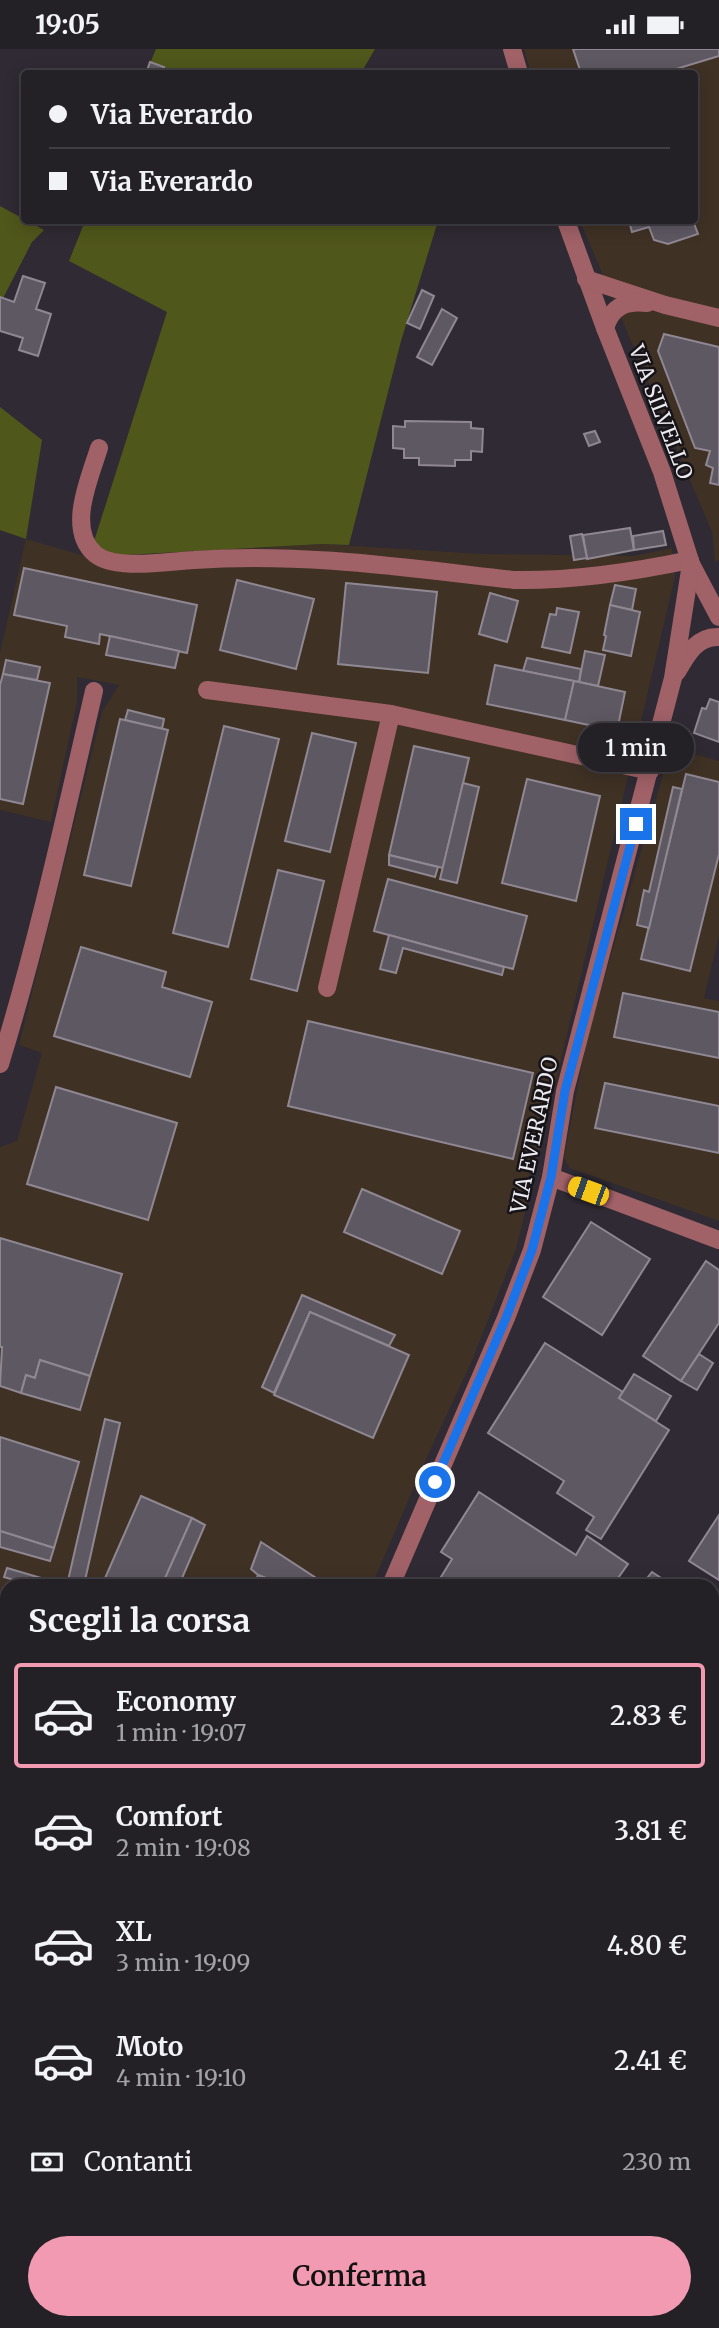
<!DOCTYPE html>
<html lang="it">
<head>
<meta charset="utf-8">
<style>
  :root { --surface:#232026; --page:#2b282e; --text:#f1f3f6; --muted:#a3a3a7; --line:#403e43; --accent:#f19ab1 }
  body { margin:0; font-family:Merriweather,serif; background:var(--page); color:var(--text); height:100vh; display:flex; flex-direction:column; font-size:26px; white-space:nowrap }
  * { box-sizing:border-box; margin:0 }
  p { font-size:23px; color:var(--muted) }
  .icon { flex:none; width:38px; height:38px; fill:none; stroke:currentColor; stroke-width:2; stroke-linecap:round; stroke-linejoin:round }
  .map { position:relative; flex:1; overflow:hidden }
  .panel { position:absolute; left:0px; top:1530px; width:719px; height:751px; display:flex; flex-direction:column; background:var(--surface); border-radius:21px 21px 0 0; box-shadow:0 4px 18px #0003,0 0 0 2px var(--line) }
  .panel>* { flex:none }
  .guide { position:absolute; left:21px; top:21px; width:677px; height:154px; border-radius:7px; box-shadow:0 4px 18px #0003,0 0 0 2px var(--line); display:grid; align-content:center; height:154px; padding:0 28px; background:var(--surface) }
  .end { position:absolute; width:32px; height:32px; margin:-16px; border:9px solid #1a73e8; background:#fff; box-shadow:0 0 0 4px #fff }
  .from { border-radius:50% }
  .bubble { position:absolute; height:49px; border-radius:24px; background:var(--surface); box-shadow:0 4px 18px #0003,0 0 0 2px var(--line); font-size:23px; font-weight:600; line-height:49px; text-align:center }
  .car { position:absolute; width:21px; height:42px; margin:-21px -10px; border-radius:9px; box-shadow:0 0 5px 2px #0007; background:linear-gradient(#f5c518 24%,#345 0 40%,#f5c518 0 76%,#345 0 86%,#f5c518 0) }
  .guide b { display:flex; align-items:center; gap:24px; height:66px; font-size:26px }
  .guide b+b { border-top:2px solid var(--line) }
  .guide i { width:18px; height:18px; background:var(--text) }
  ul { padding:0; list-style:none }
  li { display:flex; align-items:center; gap:21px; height:105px; margin:0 14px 10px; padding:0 14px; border:4px solid transparent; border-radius:7px }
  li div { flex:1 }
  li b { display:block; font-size:26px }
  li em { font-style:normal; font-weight:600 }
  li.active { border-color:var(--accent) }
  li>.icon { width:63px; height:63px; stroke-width:1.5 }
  h2 { padding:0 28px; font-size:32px; line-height:84px }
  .pay { display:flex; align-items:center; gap:18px; height:77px; padding:0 28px; font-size:26px }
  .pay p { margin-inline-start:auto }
  .action { display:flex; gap:14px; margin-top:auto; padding:14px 28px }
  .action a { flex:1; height:80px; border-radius:42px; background:var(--accent); color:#111; font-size:28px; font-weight:600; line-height:80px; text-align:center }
  .status { display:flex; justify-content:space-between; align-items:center; height:49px; padding:0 35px; background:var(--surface); direction:ltr }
  .status svg { height:19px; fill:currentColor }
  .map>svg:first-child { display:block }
  .industrial { fill:#3f3124 }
  .green { fill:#50571b }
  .building { fill:#5e5862; stroke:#8f8892; stroke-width:2 }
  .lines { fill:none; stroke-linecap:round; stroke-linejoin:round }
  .minor { stroke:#a06167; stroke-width:18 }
  .route { stroke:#1a73e8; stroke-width:9 }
  .labels { text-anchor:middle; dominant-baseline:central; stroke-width:5; stroke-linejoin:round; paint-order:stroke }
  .street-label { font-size:21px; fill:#edeaef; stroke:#161418 }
</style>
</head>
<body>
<div class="status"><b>19:05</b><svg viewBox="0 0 49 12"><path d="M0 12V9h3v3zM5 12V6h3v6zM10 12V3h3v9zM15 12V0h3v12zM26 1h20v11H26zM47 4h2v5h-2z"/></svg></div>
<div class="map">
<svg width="719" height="2279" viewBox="0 0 719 2279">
  <rect width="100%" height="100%" fill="#2f2a33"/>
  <g class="industrial">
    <path d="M524,0H719V511L715,513L712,483L580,172H695V24H531Z"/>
    <path d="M26,490L92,509L322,495L482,505L634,507L672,499L675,528L534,1125L528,1127L527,1156L516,1200L471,1314L427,1408L372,1536H7V1945L0,1940V1098L17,1092L42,1004L19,996L102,663L119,636L77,628V653L51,773L0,761V604Z"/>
    <path d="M671,698L719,712V887L704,949L719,952V1172L570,1119L564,1109L587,990Z"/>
  </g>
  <g class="green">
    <path d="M156,0H375L361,24H146Z"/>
    <path d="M0,157L44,181L32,193L0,255Z"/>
    <path d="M85,172H438L401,292L349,496L322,495L89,508L167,263L69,212Z"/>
    <path d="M0,358L42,391L26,490L0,481Z"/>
  </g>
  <g class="building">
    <path d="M573,0H719V7L663,24H581Z"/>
    <path d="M150,13L164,18L161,24H146Z"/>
    <path d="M629,172H693L698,185L668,195L654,191L649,178L632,183Z"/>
    <path d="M23,227L45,234L36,260L51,265L38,307L19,301L23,289L0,282V248L14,253Z"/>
    <path d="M422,241L434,247L420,280L407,274Z"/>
    <path d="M442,260L457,269L432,316L417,308Z"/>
    <path d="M664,285L719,298V436L710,434L713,419L706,416L710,402L695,399L658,302Z"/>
    <path d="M405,372L471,373V379L483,380L482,403L471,402V411H455V417L419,416V409H404V400L393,399V377L405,378Z"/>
    <path d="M595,382L600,393L589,397L584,385Z"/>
    <path d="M630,479L634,501L587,510L583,486Z"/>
    <path d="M663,482L666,496L634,501L633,487Z"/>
    <path d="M582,485L587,509L574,511L570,487Z"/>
    <path d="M24,519L197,556L187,604L100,585L99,595L65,588L67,577L14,566Z"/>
    <path d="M237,531L314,550L296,620L220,601Z"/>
    <path d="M346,534L437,543L428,624L338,615Z"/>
    <path d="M615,536L636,540L632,561L610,556Z"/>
    <path d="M490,544L518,552L507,593L479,585Z"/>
    <path d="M610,556L640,563L631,607L603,601L606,587L604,586Z"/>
    <path d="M557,559L579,563L570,604L542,598L550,565L556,566Z"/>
    <path d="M110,587L179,602L175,619L106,606Z"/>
    <path d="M585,602L605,606L598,637L579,633Z"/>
    <path d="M527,609L581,620L579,633L523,622Z"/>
    <path d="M6,611L40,618L37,631L3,625Z"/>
    <path d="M495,616L574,632L565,671L487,655Z"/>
    <path d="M3,625L50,634L23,755L0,750V636Z"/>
    <path d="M574,632L625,643L617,682L565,671Z"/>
    <path d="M710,650L719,653V693L694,684L702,659L706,660Z"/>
    <path d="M128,661L164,670L162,680L125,671Z"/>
    <path d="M120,670L168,681L131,837L84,826Z"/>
    <path d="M224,677L279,690L228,898L173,884Z"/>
    <path d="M312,684L356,694L330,803L285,792Z"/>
    <path d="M414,697L469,709L443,819L389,806Z"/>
    <path d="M686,725L719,733V805L690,922L641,910Z"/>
    <path d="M527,730L600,747L576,852L502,834Z"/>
    <path d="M463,734L479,738L457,834L440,830Z"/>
    <path d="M673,738L682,740L649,879L637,876L644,841L649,843Z"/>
    <path d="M389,806L438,818L435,828L389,816Z"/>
    <path d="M278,821L324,832L297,942L251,930Z"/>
    <path d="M388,830L527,867L513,920L374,882Z"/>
    <path d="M389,886L504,918L502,926L403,899L396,924L380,920Z"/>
    <path d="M81,898L166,923L162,938L212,953L190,1028L54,987Z"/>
    <path d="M623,944L719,963V1009L614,988Z"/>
    <path d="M308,972L533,1024L513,1110L288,1057Z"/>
    <path d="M605,1034L719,1057V1104L595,1079Z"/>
    <path d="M56,1038L177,1074L148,1171L27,1135Z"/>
    <path d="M362,1140L460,1182L442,1225L344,1183Z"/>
    <path d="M591,1173L650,1210L602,1286L543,1248Z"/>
    <path d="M0,1189L122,1225L90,1327L40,1311L35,1329L26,1326L21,1344L0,1337L2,1298H0Z"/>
    <path d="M706,1212L719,1221V1274L681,1332L643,1307Z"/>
    <path d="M302,1246L395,1286L389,1297L310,1263L274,1344L262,1338Z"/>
    <path d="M310,1263L409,1306L373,1389L274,1346Z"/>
    <path d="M545,1294L623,1343L619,1349L669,1381L601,1490L586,1481L594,1468L557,1444L564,1432L488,1384Z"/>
    <path d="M699,1305L713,1314L697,1341L681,1332Z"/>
    <path d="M40,1311L90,1327L80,1361L21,1344L26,1326L35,1329Z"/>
    <path d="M634,1325L671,1347L656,1372L619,1349Z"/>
    <path d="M105,1370L120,1374L84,1536H67Z"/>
    <path d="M0,1388L79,1413L54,1499L0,1482Z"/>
    <path d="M479,1443L576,1506L587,1487L628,1515L616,1532L623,1536H436L452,1510L441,1503Z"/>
    <path d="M141,1447L192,1469L162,1536H102Z"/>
    <path d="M719,1466V1531L689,1512Z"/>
    <path d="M192,1469L205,1476L179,1536H162Z"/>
    <path d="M0,1482L54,1499L50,1512L0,1498Z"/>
    <path d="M261,1493L316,1529L313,1536H284L258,1526L251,1520Z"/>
    <path d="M7,1519L65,1536H31L4,1528Z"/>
    <path d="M652,1523L672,1536H649L644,1533Z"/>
    <path d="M258,1526L284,1536H254Z"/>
    <path d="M0,1546L7,1548V1631L0,1628Z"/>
    <path d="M712,1565L719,1570V1598L715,1605L719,1608V1617L712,1628Z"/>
    <path d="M0,1709L7,1713V1798L0,1793Z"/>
    <path d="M2,1817L7,1820V1869L0,1865V1821Z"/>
    <path d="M4,1906L7,1908V1920L0,1930V1912Z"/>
    <path d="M719,1912V1936L712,1946V1923Z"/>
    <path d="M717,1922L719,1924V1945L712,1955V1929Z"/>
    <path d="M719,1989V2025L718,2028L712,2024V1999Z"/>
    <path d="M719,2025V2041L712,2037Z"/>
    <path d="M712,2057L719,2061V2090L712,2100Z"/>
    <path d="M192,2273H276L272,2279H201Z"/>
    <path d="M343,2273H416L425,2279H340Z"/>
  </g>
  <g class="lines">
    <g class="minor">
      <path d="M512,0L519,24"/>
      <path d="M566,172L605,279L662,423L691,515L719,568"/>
      <path d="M586,230L665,256L719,269"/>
      <path d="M605,279C612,257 625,252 647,254"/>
      <path d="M99,399C90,429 66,480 95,505C115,522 169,512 194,511C301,503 408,519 514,531C572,532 633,523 690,511"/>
      <path d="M677,623C687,605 697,587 719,588"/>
      <path d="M207,641L391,665L650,722"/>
      <path d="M327,939L391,665"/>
      <path d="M0,1015C38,892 65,767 94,642"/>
      <path d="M551,1128L719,1191"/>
      <path d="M391,1536L506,1269L532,1201L551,1128L565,1042L673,629L691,515"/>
      <path d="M712,1773L719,1778"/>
      <path d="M614,2273L623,2279"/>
      <path d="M76,2279L79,2273"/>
    </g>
  </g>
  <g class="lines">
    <path class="route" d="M435,1433L506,1269L532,1201L551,1128L565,1042L636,775"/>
  </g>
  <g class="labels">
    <g class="street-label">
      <text transform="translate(661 363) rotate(69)">VIA SILVELLO</text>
      <text transform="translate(534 1086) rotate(-78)">VIA EVERARDO</text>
    </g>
  </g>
</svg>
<i class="end from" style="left:435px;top:1433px"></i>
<i class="end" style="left:636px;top:775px"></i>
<div class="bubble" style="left:578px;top:674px;width:116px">1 min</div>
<i class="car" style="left:588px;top:1142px;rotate:290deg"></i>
<div class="guide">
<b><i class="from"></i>Via Everardo</b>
<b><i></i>Via Everardo</b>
</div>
<section class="panel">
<h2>Scegli la corsa</h2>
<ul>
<li class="active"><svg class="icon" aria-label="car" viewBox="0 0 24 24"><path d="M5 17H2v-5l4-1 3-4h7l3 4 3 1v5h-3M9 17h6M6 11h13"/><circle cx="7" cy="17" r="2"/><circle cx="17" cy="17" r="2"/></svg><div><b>Economy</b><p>1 min · 19:07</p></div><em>2.83 €</em></li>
<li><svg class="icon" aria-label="car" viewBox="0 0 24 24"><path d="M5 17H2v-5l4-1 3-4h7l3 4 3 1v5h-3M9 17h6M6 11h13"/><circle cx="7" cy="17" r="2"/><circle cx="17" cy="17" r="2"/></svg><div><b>Comfort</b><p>2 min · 19:08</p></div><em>3.81 €</em></li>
<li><svg class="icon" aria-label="car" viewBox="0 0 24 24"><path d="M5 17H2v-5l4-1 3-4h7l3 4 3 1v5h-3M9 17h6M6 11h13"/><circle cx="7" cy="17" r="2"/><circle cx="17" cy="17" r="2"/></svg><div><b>XL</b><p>3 min · 19:09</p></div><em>4.80 €</em></li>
<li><svg class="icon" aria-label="car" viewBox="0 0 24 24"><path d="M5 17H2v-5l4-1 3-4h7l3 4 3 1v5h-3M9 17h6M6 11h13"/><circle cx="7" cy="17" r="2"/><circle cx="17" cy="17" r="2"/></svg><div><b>Moto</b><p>4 min · 19:10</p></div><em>2.41 €</em></li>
</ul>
<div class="pay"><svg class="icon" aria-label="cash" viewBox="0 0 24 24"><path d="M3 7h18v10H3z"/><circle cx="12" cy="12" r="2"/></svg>Contanti<p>230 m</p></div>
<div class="action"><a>Conferma</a></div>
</section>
</div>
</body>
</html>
